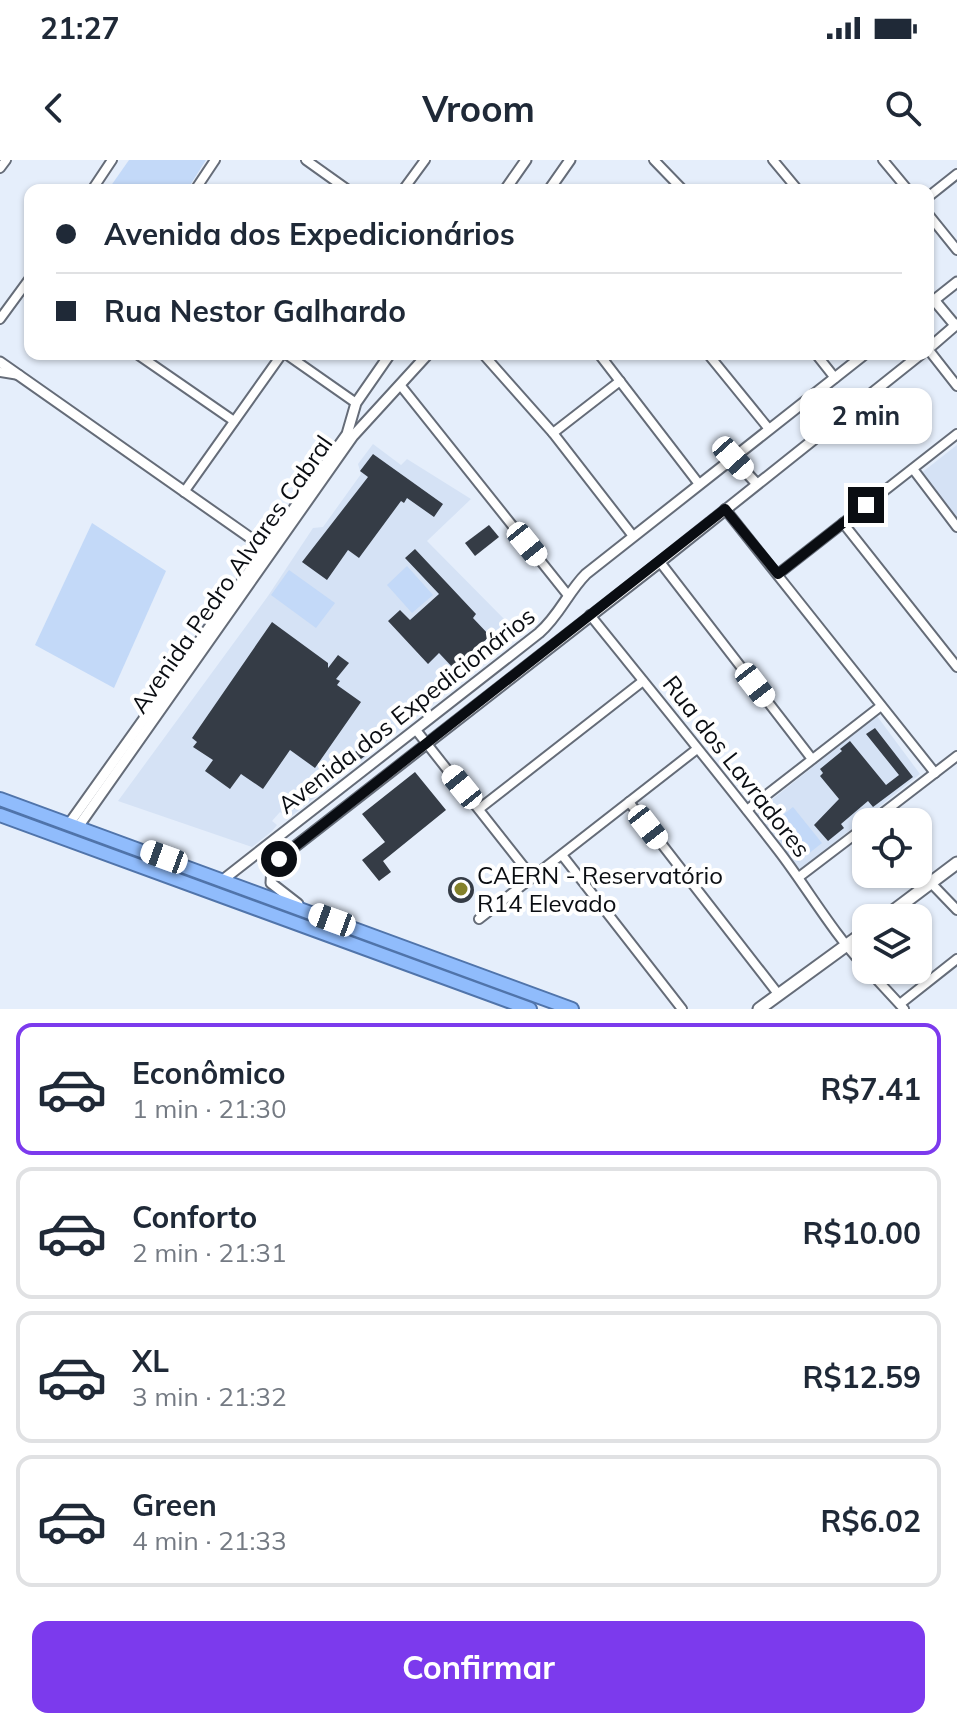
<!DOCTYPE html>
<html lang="pt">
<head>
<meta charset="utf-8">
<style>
  :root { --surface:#fff; --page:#f2f2f3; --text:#1f2937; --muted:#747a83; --line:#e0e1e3; --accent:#7c3aed }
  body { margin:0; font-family:Mulish,sans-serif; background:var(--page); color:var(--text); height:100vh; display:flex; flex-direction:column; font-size:30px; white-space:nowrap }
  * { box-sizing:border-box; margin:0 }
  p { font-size:26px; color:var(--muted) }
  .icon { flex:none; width:44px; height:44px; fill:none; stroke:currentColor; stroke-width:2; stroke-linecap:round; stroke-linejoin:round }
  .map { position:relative; height:849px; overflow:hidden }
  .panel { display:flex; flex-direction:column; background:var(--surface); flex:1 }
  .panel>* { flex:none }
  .banner { position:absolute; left:24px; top:24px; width:910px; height:176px; border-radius:16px; box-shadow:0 2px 6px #0004; display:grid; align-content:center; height:176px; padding:0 32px; background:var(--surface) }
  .tools { position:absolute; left:852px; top:648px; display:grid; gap:16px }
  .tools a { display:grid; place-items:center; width:80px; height:80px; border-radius:16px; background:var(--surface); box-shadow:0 2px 6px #0004; font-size:40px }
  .end { position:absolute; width:36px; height:36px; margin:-18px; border:10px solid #0a0d12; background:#fff; box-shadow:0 0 0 4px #fff }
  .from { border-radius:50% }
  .bubble { position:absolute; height:56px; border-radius:16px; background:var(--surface); box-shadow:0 2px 6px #0004; font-size:26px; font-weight:700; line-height:56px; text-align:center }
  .car { position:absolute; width:24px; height:48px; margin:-24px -12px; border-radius:10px; box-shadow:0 0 6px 2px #0007; background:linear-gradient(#fff 24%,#345 0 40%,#fff 0 76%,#345 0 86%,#fff 0) }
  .banner b { display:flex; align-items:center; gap:28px; height:76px; font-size:30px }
  .banner b+b { border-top:2px solid var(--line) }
  .banner i { width:20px; height:20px; background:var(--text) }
  ul { padding:14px 0 0; list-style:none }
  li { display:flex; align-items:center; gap:24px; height:132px; margin:0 16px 12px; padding:0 16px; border:4px solid var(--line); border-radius:16px }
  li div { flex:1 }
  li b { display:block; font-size:30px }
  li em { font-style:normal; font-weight:700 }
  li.current { border-color:var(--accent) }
  li>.icon { width:72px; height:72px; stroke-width:1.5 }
  .action { display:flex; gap:16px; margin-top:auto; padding:16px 32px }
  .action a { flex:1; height:92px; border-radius:16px; background:var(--accent); color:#fff; font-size:32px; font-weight:700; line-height:92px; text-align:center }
  .status { display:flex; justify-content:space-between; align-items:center; height:56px; padding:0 40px; background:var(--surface); direction:ltr }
  .status svg { height:22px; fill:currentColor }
  header { display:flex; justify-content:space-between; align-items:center; height:104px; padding:0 32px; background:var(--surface); font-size:36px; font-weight:700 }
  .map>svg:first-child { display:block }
  .built { fill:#d5e2f5 }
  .green { fill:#c3d9f8 }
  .building { fill:#353c46 }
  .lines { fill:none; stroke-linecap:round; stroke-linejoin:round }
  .minor-casing { stroke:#656c78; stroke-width:12 }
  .tertiary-casing { stroke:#656c78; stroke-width:13 }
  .secondary-casing { stroke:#656c78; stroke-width:15 }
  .trunk-casing { stroke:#5074aa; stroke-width:16 }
  .minor { stroke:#fff; stroke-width:8 }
  .tertiary { stroke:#fff; stroke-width:9 }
  .secondary { stroke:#fff; stroke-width:11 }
  .trunk { stroke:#90bcfc; stroke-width:12 }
  .route { stroke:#0a0d12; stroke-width:10 }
  .poi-dot { fill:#84812a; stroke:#fff; stroke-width:3 }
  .labels { text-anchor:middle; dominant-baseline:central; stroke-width:8; stroke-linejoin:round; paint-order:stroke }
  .street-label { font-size:24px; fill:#0a0d12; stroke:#fff }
  .poi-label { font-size:24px; fill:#0a0d12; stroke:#fff; text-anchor:start }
</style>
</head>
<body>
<div class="status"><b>21:27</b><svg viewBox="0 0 49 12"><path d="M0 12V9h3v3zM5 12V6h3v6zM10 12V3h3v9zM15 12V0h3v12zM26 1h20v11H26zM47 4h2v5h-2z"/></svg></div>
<header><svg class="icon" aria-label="back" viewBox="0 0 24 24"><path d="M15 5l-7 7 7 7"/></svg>Vroom<svg class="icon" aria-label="search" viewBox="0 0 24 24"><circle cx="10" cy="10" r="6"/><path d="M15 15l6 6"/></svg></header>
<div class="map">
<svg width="957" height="849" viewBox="0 0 957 849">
  <rect width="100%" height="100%" fill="#e5eefb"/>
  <g class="built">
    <path d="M373,284L401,305L407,299L471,339L427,381L520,475L289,658L280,652L272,661L277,665L272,671L252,687L118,641L268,436L313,368L323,367L361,314L358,304Z"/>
    <path d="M957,285V362L920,314Z"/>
    <path d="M877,556L920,614L799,711L755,653Z"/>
  </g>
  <g class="green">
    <path d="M129,0H206L187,30H108Z"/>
    <path d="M92,363L166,411L114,528L35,485Z"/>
    <path d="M407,406L433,435L412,453L387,425Z"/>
    <path d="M289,410L335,443L316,468L271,435Z"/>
    <path d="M793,647L822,683L798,702L769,666Z"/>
  </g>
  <g class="building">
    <path d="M373,294L443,344L434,357L407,338L404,343L401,341L359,398L348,390L327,420L302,402L368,317L360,311Z"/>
    <path d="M489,365L499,377L475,396L465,383Z"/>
    <path d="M415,389L476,454L473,458L490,476L454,509L439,493L428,504L388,461L400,450L410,460L439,434L405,398Z"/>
    <path d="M272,462L328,503V508L338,495L349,503L336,519L340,521L337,525L361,542L315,608L290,590L263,629L241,614L230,629L205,611L213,600L193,587L197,582L192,578Z"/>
    <path d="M875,568L913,617L873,647L868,641L841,664L844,668L828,681L814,665L839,639L820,616L823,613L820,609L842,591L840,589L850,581L886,625L899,615L866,574Z"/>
    <path d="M359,588L365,596L294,649L289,643L341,606Z"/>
    <path d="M415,612L446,650L383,701L391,712L379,721L362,700L385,682L362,654Z"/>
    <circle cx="461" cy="730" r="13"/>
  </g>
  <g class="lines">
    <defs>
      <g id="minor">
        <path d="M306,0L348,30"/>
        <path d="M654,0L683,30"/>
        <path d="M773,0L798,30"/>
        <path d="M883,0L908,30"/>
        <path d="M0,8L6,0"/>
        <path d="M92,30L112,0"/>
        <path d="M195,30L215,0"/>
        <path d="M403,30L425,0"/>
        <path d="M928,37L957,14"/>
        <path d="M928,54L957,90"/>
        <path d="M0,159L30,118"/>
        <path d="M928,189L957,226"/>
        <path d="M137,194L234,261"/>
        <path d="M286,194L356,243"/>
        <path d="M483,194L553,273L633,376"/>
        <path d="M599,194L699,324"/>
        <path d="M708,194L769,269"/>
        <path d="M816,194L835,218"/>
        <path d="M0,212L19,215"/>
        <path d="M401,226L567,434"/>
        <path d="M553,273L620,221"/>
        <path d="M913,309L957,367"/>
        <path d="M184,332L282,194"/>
        <path d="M725,349L935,613"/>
        <path d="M843,363L957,507"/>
        <path d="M660,402L812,599"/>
        <path d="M778,414L957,274"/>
        <path d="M590,455C653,533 717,611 778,690C808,729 832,772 866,808"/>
        <path d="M416,570L532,717"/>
        <path d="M629,642L779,835"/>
        <path d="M479,649L643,521"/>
        <path d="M747,650L881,546"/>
        <path d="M871,662L957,596"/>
        <path d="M562,695L682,849"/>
        <path d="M799,717L866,666"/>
        <path d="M931,723L957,750"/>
        <path d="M479,759L697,589"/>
        <path d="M868,810L904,849"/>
        <path d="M900,844L957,799"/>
      </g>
      <g id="tertiary">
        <path d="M505,30L526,0"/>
        <path d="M549,30L570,0"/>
        <path d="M934,140L955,165"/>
        <path d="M928,145L957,122"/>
        <path d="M928,189L957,164"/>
        <path d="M0,202L269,391"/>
        <path d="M733,298L757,324"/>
        <path d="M69,664L347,274L356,243L390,194"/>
        <path d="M78,667L353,276L428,194"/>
        <path d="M224,719L539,473C559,456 568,432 586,414L865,194"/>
        <path d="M298,744L271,723L272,708L279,699L660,402L921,194"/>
      </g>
      <g id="secondary">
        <path d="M884,758L957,703"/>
        <path d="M759,849L866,771"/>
      </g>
      <g id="trunk">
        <path d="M0,639L572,849"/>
        <path d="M0,655L530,849"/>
      </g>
    </defs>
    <use href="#minor" class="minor-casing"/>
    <use href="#tertiary" class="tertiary-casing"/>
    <use href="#secondary" class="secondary-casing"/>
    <use href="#trunk" class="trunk-casing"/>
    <use href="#minor" class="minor"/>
    <use href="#tertiary" class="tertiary"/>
    <use href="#secondary" class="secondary"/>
    <use href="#trunk" class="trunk"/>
  </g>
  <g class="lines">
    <path class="route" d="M279,699L725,349L778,414L866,345"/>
  </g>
  <circle class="poi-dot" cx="461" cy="729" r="8"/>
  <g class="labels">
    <g class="street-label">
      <text transform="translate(231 414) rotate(-55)">Avenida Pedro Alvares Cabral</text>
      <text transform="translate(406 550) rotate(-38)">Avenida dos Expedicionários</text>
      <text transform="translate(737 606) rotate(52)">Rua dos Lavradores</text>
    </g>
    <g class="poi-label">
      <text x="477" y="715">CAERN - Reservatório<tspan x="477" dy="28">R14 Elevado</tspan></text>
    </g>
  </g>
</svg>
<div class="tools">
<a><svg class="icon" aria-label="locate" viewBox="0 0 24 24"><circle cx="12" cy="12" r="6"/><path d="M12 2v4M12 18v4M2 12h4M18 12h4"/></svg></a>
<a><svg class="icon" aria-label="layers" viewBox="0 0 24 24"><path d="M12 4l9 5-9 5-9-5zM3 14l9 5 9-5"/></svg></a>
</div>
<i class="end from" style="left:279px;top:699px"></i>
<i class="end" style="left:866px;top:345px"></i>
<div class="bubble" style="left:800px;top:228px;width:132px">2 min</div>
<i class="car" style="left:733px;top:298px;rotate:138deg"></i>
<i class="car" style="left:527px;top:384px;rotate:141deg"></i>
<i class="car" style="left:755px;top:525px;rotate:142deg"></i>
<i class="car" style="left:462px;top:627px;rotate:321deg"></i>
<i class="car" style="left:648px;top:667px;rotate:142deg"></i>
<i class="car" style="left:164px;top:697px;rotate:290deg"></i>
<i class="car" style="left:332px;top:760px;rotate:290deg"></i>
<div class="banner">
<b><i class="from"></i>Avenida dos Expedicionários</b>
<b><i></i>Rua Nestor Galhardo</b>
</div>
</div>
<section class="panel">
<ul>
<li class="current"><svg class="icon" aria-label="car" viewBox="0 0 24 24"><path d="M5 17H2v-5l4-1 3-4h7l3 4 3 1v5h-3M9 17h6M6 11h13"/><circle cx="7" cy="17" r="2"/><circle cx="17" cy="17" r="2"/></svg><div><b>Econômico</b><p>1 min · 21:30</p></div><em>R$7.41</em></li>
<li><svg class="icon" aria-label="car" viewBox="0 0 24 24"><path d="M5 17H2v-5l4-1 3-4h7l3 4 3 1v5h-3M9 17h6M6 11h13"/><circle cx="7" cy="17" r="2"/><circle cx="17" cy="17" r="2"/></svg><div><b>Conforto</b><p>2 min · 21:31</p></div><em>R$10.00</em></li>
<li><svg class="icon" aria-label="car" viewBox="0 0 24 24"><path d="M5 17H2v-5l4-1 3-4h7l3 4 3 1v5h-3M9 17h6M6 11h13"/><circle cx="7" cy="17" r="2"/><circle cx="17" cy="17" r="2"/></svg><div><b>XL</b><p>3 min · 21:32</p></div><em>R$12.59</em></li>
<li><svg class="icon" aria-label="car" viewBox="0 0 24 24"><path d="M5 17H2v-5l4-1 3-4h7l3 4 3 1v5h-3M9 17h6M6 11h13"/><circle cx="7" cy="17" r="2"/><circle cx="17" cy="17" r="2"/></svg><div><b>Green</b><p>4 min · 21:33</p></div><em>R$6.02</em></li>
</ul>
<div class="action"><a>Confirmar</a></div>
</section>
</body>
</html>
